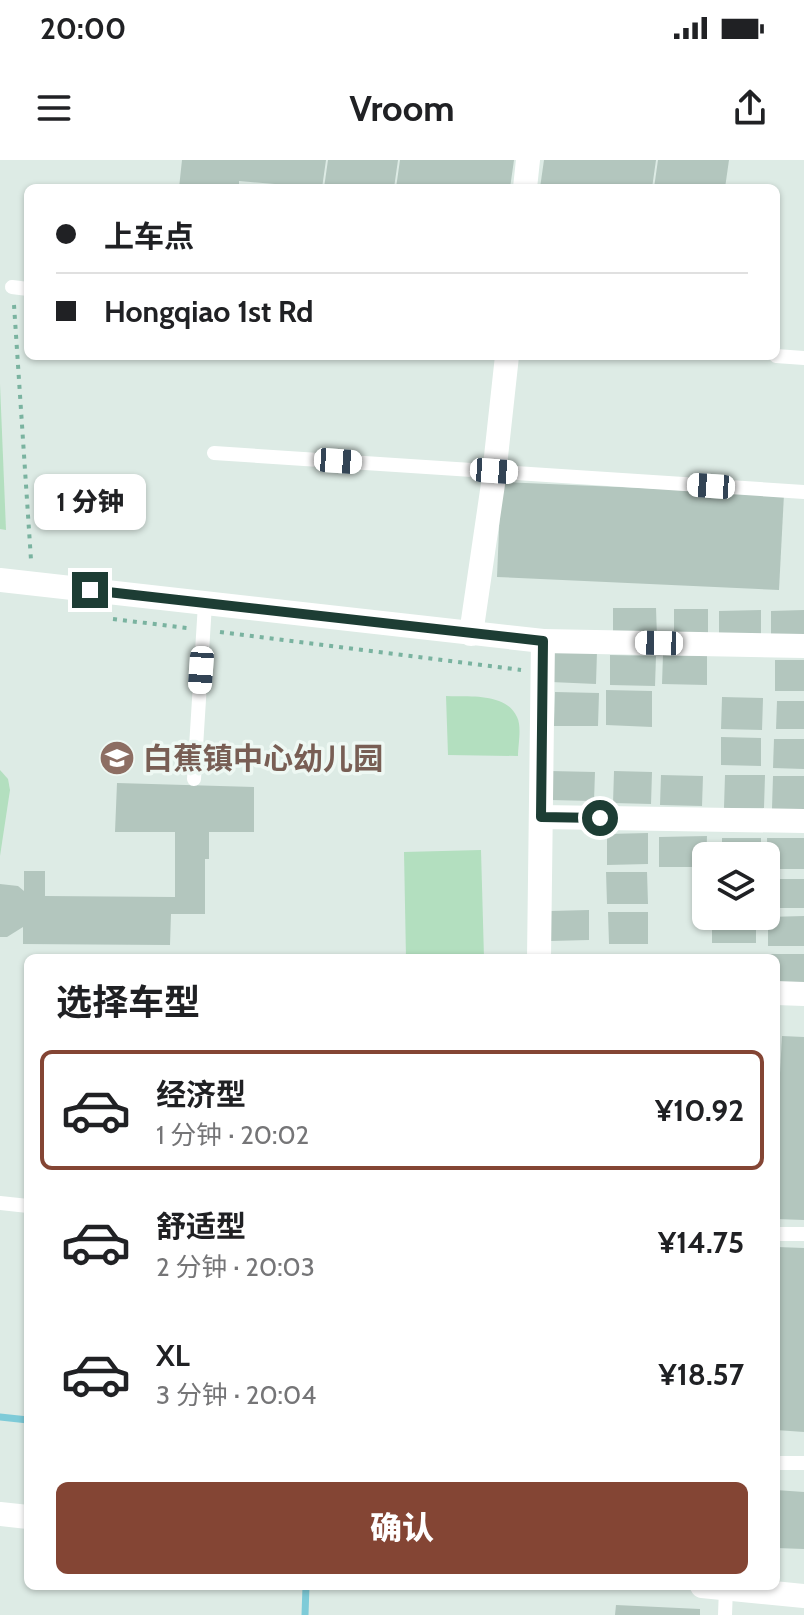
<!DOCTYPE html>
<html lang="zh">
<head>
<meta charset="utf-8">
<style>
  :root { --surface:#fff; --page:#f2f2f2; --text:#202124; --muted:#757577; --line:#e0e0e0; --accent:#844534 }
  body { margin:0; font-family:Cabin,"Noto Sans SC",sans-serif; background:var(--page); color:var(--text); height:100vh; display:flex; flex-direction:column; font-size:30px; white-space:nowrap }
  * { box-sizing:border-box; margin:0 }
  p { font-size:26px; color:var(--muted) }
  .icon { flex:none; width:44px; height:44px; fill:none; stroke:currentColor; stroke-width:2; stroke-linecap:round; stroke-linejoin:round }
  .map { position:relative; flex:1; overflow:hidden }
  .sheet { position:absolute; left:24px; top:794px; width:756px; height:636px; display:flex; flex-direction:column; background:var(--surface); border-radius:12px; box-shadow:0 2px 6px #0004 }
  .sheet>* { flex:none }
  .top-card { position:absolute; left:24px; top:24px; width:756px; height:176px; border-radius:12px; box-shadow:0 2px 6px #0004; display:grid; align-content:center; height:176px; padding:0 32px; background:var(--surface) }
  .controls { position:absolute; left:692px; top:682px; display:grid; gap:16px }
  .controls a { display:grid; place-items:center; width:88px; height:88px; border-radius:12px; background:var(--surface); box-shadow:0 2px 6px #0004; font-size:40px }
  .end { position:absolute; width:36px; height:36px; margin:-18px; border:10px solid #1d3d34; background:#fff; box-shadow:0 0 0 4px #fff }
  .from { border-radius:50% }
  .bubble { position:absolute; height:56px; border-radius:12px; background:var(--surface); box-shadow:0 2px 6px #0004; font-size:26px; font-weight:800; line-height:56px; text-align:center }
  .car { position:absolute; width:24px; height:48px; margin:-24px -12px; border-radius:10px; box-shadow:0 0 6px 2px #0007; background:linear-gradient(#fff 24%,#345 0 40%,#fff 0 76%,#345 0 86%,#fff 0) }
  .top-card b { display:flex; align-items:center; gap:28px; height:76px; font-size:30px }
  .top-card b+b { border-top:2px solid var(--line) }
  .top-card i { width:20px; height:20px; background:var(--text) }
  ul { padding:0; list-style:none }
  li { display:flex; align-items:center; gap:24px; height:120px; margin:0 16px 12px; padding:0 16px; border:4px solid transparent; border-radius:12px }
  li div { flex:1 }
  li b { display:block; font-size:30px }
  li em { font-style:normal; font-weight:800 }
  li.current { border-color:var(--accent) }
  li>.icon { width:72px; height:72px; stroke-width:1.5 }
  h2 { padding:0 32px; font-size:36px; line-height:96px }
  .cta { display:flex; gap:16px; margin-top:auto; padding:16px 32px }
  .cta a { flex:1; height:92px; border-radius:12px; background:var(--accent); color:#fff; font-size:32px; font-weight:800; line-height:92px; text-align:center }
  .status { display:flex; justify-content:space-between; align-items:center; height:56px; padding:0 40px; background:var(--surface); direction:ltr }
  .status svg { height:22px; fill:currentColor }
  header { display:flex; justify-content:space-between; align-items:center; height:104px; padding:0 32px; background:var(--surface); font-size:36px; font-weight:800 }
  .map>svg:first-child { display:block }
  .green { fill:#b3dfbf }
  .lines { fill:none; stroke-linecap:round; stroke-linejoin:round }
  .stream { stroke:#7ecbd8; stroke-width:7 }
  .building { fill:#b3c6be }
  .path { stroke:#7ab3a0; stroke-width:4; stroke-dasharray:4 6; stroke-linecap:butt }
  .service { stroke:#fff; stroke-width:14 }
  .minor { stroke:#fff; stroke-width:24 }
  .tertiary { stroke:#fff; stroke-width:24 }
  .route { stroke:#1d3d34; stroke-width:10 }
  .labels { text-anchor:middle; dominant-baseline:central; stroke-width:7; stroke-linejoin:round; paint-order:stroke }
  .education-label { font-size:30px; font-weight:bold; fill:#785e54; stroke:#eef8f3; text-anchor:start }
</style>
</head>
<body>
<div class="status"><b>20:00</b><svg viewBox="0 0 49 12"><path d="M0 12V9h3v3zM5 12V6h3v6zM10 12V3h3v9zM15 12V0h3v12zM26 1h20v11H26zM47 4h2v5h-2z"/></svg></div>
<header><svg class="icon" aria-label="menu" viewBox="0 0 24 24"><path d="M4 6h16M4 12h16M4 18h16"/></svg>Vroom<svg class="icon" aria-label="share" viewBox="0 0 24 24"><path d="M12 15V3M7 8l5-5 5 5M5 13v7h14v-7"/></svg></header>
<div class="map">
<svg width="804" height="1455" viewBox="0 0 804 1455">
  <rect width="100%" height="100%" fill="#ddebe5"/>
  <g class="green">
    <path d="M0,224L6,370L0,369Z"/>
    <path d="M446,536C467,537 506,532 517,557C522,567 518,585 518,596L448,595Z"/>
    <path d="M0,610L8,619L10,630L0,696Z"/>
    <path d="M481,690L484,798H406L404,692Z"/>
  </g>
  <g class="lines">
    <g class="stream">
      <path d="M0,1257L28,1260"/>
      <path d="M305,1455L306,1426"/>
    </g>
  </g>
  <g class="building">
    <path d="M182,0H326L322,28L239,21V28H179Z"/>
    <path d="M328,0H398L394,28H324Z"/>
    <path d="M400,0H514L510,28H396Z"/>
    <path d="M544,0H656L652,28H540Z"/>
    <path d="M658,0H729L725,28H654Z"/>
    <path d="M501,322L784,334L779,430L497,417Z"/>
    <path d="M613,448H656L657,478H613Z"/>
    <path d="M674,449H708V478L674,479Z"/>
    <path d="M761,450V480H719V451Z"/>
    <path d="M804,450V481H771V451Z"/>
    <path d="M552,490L597,491L596,524L551,522Z"/>
    <path d="M610,495L656,496L655,526L610,525Z"/>
    <path d="M663,495L707,496V525L662,524Z"/>
    <rect x="775" y="500" width="29" height="31"/>
    <path d="M606,530L652,531V567L606,565Z"/>
    <path d="M555,532L599,533L598,566H554Z"/>
    <path d="M722,537L763,538L762,570L721,569Z"/>
    <path d="M777,541H804V569H776Z"/>
    <path d="M721,577L761,578V606L721,605Z"/>
    <path d="M774,579H804V609L773,608Z"/>
    <path d="M209,588L234,590L232,607L207,605Z"/>
    <path d="M550,611L595,612L594,641L550,640Z"/>
    <path d="M614,611L652,612L651,644L613,643Z"/>
    <path d="M661,615L703,616L702,646L660,645Z"/>
    <path d="M725,615H765L764,648H724Z"/>
    <path d="M773,616H804V650L772,649Z"/>
    <path d="M117,623L254,627V672H209V699H205V754H171L170,785L23,784V767L7,777H0V724L18,726L24,731V711H45V736L175,737V672H115Z"/>
    <path d="M648,673V704L607,705V674Z"/>
    <path d="M707,676L706,707H659V677Z"/>
    <rect x="722" y="678" width="39" height="18"/>
    <path d="M767,678H804V709H768Z"/>
    <path d="M606,712H647L648,744H607Z"/>
    <path d="M768,719H804V748H769Z"/>
    <path d="M589,750V780L550,781V751Z"/>
    <path d="M608,752H648V784H609Z"/>
    <rect x="712" y="756" width="44" height="27"/>
    <path d="M804,756V786H768V757Z"/>
    <rect x="658" y="794" width="47" height="4"/>
    <path d="M765,794H804V832H776V798H765Z"/>
    <path d="M782,876L804,877V1060L776,1059V987Z"/>
    <path d="M777,1087L804,1088V1272L776,1270Z"/>
    <path d="M776,1330L804,1332V1389L776,1388Z"/>
    <path d="M616,1445L700,1449V1455H615Z"/>
  </g>
  <g class="lines">
    <g class="path">
      <path d="M14,145L31,400"/>
      <path d="M113,459L187,468"/>
      <path d="M220,472L521,510"/>
    </g>
    <g class="service">
      <path d="M12,127L28,129"/>
      <path d="M776,196L804,198"/>
      <path d="M214,293L804,332"/>
      <path d="M194,619L205,444"/>
      <path d="M0,1043L28,1046"/>
      <path d="M776,1074H804"/>
      <path d="M776,1303H804"/>
      <path d="M725,1455L726,1428"/>
    </g>
    <g class="minor">
      <path d="M525,28L528,0"/>
      <path d="M471,474L493,324L507,196"/>
      <path d="M541,657L804,661"/>
      <path d="M539,798L543,481L804,486"/>
      <path d="M776,833L804,834"/>
    </g>
    <g class="tertiary">
      <path d="M0,420L543,481"/>
      <path d="M0,1354L28,1357"/>
      <path d="M702,1426L804,1436"/>
    </g>
  </g>
  <g class="lines">
    <path class="route" d="M90,430L543,481L541,657L600,658"/>
  </g>
  <defs>
    <symbol id="school-disc" viewBox="-11 -11 22 22"><circle r="9.5" fill="#8d6e63" stroke="#eef8f3"/><path d="M0-5L7-2L0 1L-7-2ZM-4 1L0 2.5L4 1V4Q0 6-4 4Z" fill="#fff"/></symbol>
  </defs>
  <g fill-rule="evenodd">
    <use href="#school-disc" x="97" y="578" width="40" height="40"/>
  </g>
  <g class="labels">
    <g class="education-label">
      <text x="143" y="598">白蕉镇中心幼儿园</text>
    </g>
  </g>
</svg>
<div class="controls">
<a><svg class="icon" aria-label="layers" viewBox="0 0 24 24"><path d="M12 4l9 5-9 5-9-5zM3 14l9 5 9-5"/></svg></a>
</div>
<i class="end from" style="left:600px;top:658px"></i>
<i class="end" style="left:90px;top:430px"></i>
<div class="bubble" style="left:34px;top:314px;width:112px">1 分钟</div>
<i class="car" style="left:338px;top:301px;rotate:94deg"></i>
<i class="car" style="left:494px;top:311px;rotate:94deg"></i>
<i class="car" style="left:711px;top:326px;rotate:274deg"></i>
<i class="car" style="left:659px;top:483px;rotate:271deg"></i>
<i class="car" style="left:201px;top:510px;rotate:184deg"></i>
<div class="top-card">
<b><i class="from"></i>上车点</b>
<b><i></i>Hongqiao 1st Rd</b>
</div>
<section class="sheet">
<h2>选择车型</h2>
<ul>
<li class="current"><svg class="icon" aria-label="car" viewBox="0 0 24 24"><path d="M5 17H2v-5l4-1 3-4h7l3 4 3 1v5h-3M9 17h6M6 11h13"/><circle cx="7" cy="17" r="2"/><circle cx="17" cy="17" r="2"/></svg><div><b>经济型</b><p>1 分钟 · 20:02</p></div><em>¥10.92</em></li>
<li><svg class="icon" aria-label="car" viewBox="0 0 24 24"><path d="M5 17H2v-5l4-1 3-4h7l3 4 3 1v5h-3M9 17h6M6 11h13"/><circle cx="7" cy="17" r="2"/><circle cx="17" cy="17" r="2"/></svg><div><b>舒适型</b><p>2 分钟 · 20:03</p></div><em>¥14.75</em></li>
<li><svg class="icon" aria-label="car" viewBox="0 0 24 24"><path d="M5 17H2v-5l4-1 3-4h7l3 4 3 1v5h-3M9 17h6M6 11h13"/><circle cx="7" cy="17" r="2"/><circle cx="17" cy="17" r="2"/></svg><div><b>XL</b><p>3 分钟 · 20:04</p></div><em>¥18.57</em></li>
</ul>
<div class="cta"><a>确认</a></div>
</section>
</div>
</body>
</html>
